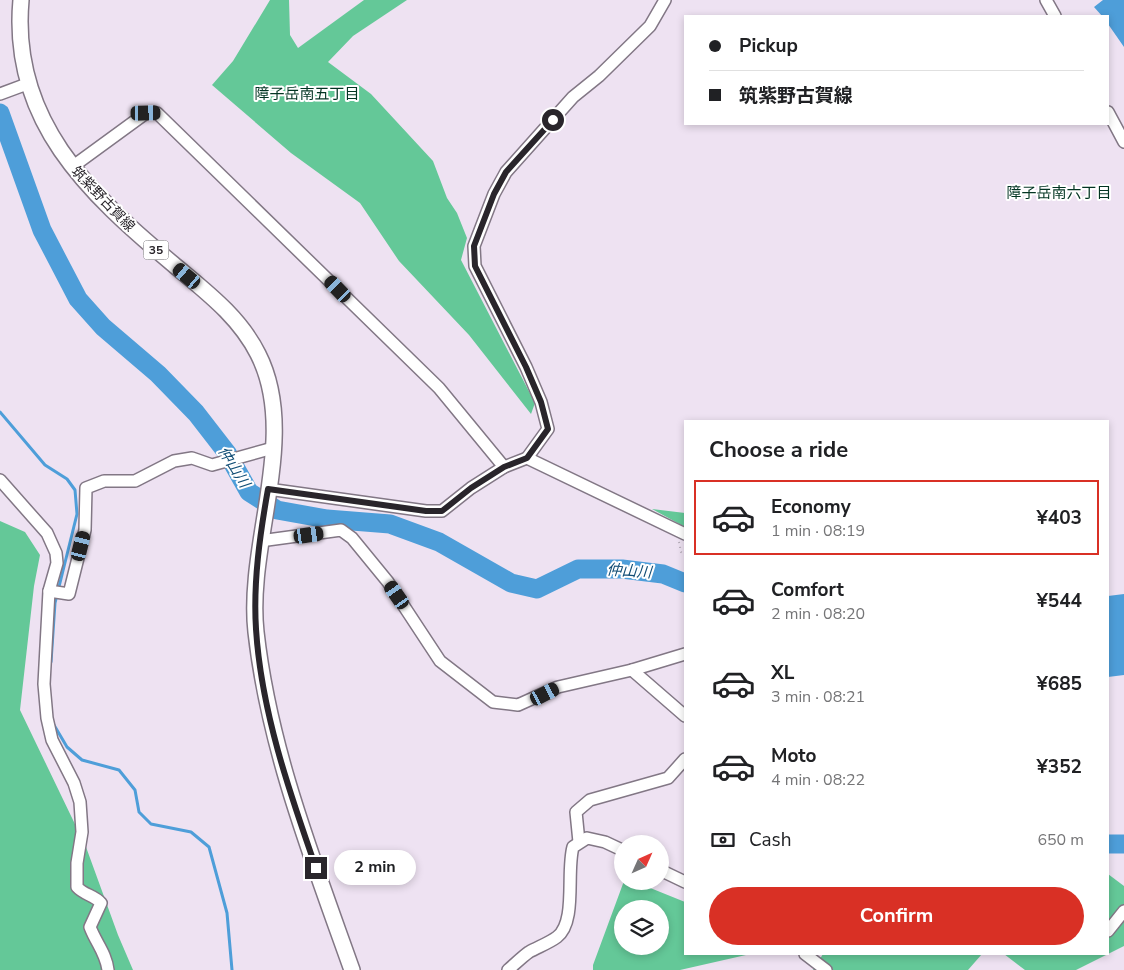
<!DOCTYPE html>
<html lang="en">
<head>
<meta charset="utf-8">
<style>
  :root { --surface:#fff; --page:#f2f2f2; --text:#202124; --muted:#757577; --line:#e0e0e0; --accent:#d93025 }
  body { margin:0; font-family:"Nunito Sans","Noto Sans JP",sans-serif; background:var(--page); color:var(--text); height:100vh; display:flex; flex-direction:column; font-size:19px; white-space:nowrap }
  * { box-sizing:border-box; margin:0 }
  p { font-size:16px; color:var(--muted) }
  .icon { flex:none; width:28px; height:28px; fill:none; stroke:currentColor; stroke-width:2; stroke-linecap:round; stroke-linejoin:round }
  .map { position:relative; flex:1; overflow:hidden }
  .sheet { position:absolute; left:684px; top:420px; width:425px; height:535px; display:flex; flex-direction:column; background:var(--surface); border-radius:0px; box-shadow:0 2px 8px #0003 }
  .sheet>* { flex:none }
  .banner { position:absolute; left:684px; top:15px; width:425px; height:110px; border-radius:0px; box-shadow:0 2px 8px #0003; display:grid; align-content:center; height:110px; padding:0 25px; background:var(--surface) }
  .needle { width:32px; rotate:45deg }
  .tools { position:absolute; left:614px; top:835px; display:grid; gap:10px }
  .tools a { display:grid; place-items:center; width:55px; height:55px; border-radius:50%; background:var(--surface); box-shadow:0 2px 8px #0003; font-size:25px }
  .end { position:absolute; width:22px; height:22px; margin:-11px; border:6px solid #29252b; background:#fff; box-shadow:0 0 0 2px #fff }
  .from { border-radius:50% }
  .bubble { position:absolute; height:35px; border-radius:18px; background:var(--surface); box-shadow:0 2px 8px #0003; font-size:16px; font-weight:700; line-height:35px; text-align:center }
  .car { position:absolute; width:15px; height:30px; margin:-15px -8px; border-radius:6px; box-shadow:0 0 4px 1px #0007; background:linear-gradient(#222 24%,#8ab4d8 0 40%,#222 0 76%,#8ab4d8 0 86%,#222 0) }
  .banner b { display:flex; align-items:center; gap:18px; height:48px; font-size:19px }
  .banner b+b { border-top:1px solid var(--line) }
  .banner i { width:12px; height:12px; background:var(--text) }
  ul { padding:0; list-style:none }
  li { display:flex; align-items:center; gap:15px; height:75px; margin:0 10px 8px; padding:0 15px; border:2px solid transparent; border-radius:0px }
  li div { flex:1 }
  li b { display:block; font-size:19px }
  li em { font-style:normal; font-weight:700 }
  li.active { border-color:var(--accent) }
  li>.icon { width:45px; height:45px; stroke-width:1.5 }
  h2 { padding:0 25px; font-size:22px; line-height:60px }
  .pay { display:flex; align-items:center; gap:12px; height:55px; padding:0 25px; font-size:19px }
  .pay p { margin-inline-start:auto }
  .action { display:flex; gap:10px; margin-top:auto; padding:10px 25px }
  .action a { flex:1; height:58px; border-radius:30px; background:var(--accent); color:#fff; font-size:20px; font-weight:700; line-height:58px; text-align:center }
  .map>svg:first-child { display:block }
  .forest { fill:#64c898; fill-rule:evenodd }
  .water { fill:#4e9ed9 }
  .lines { fill:none; stroke-linecap:round; stroke-linejoin:round }
  .stream { stroke:#4e9ed9; stroke-width:3 }
  .river { stroke:#4e9ed9; stroke-width:19 }
  .minor-casing { stroke:#827785; stroke-width:14 }
  .major-casing { stroke:#827785; stroke-width:18 }
  .path { stroke:#b2a9b6; stroke-width:2; stroke-dasharray:1 4; stroke-linecap:butt }
  .minor { stroke:#fff; stroke-width:11 }
  .major { stroke:#fff; stroke-width:15 }
  .route { stroke:#29252b; stroke-width:6 }
  .labels { text-anchor:middle; dominant-baseline:central; stroke-width:4; stroke-linejoin:round; paint-order:stroke }
  .shield { fill:#fff; stroke:#69666b; stroke-width:1 }
  .shield-label { font-size:12px; font-weight:bold; fill:#29252b }
  .street-label { font-size:14px; fill:#29252b; stroke:#fff }
  .neighbourhood-label { font-size:15px; fill:#023422; stroke:#fff }
  .water-label { font-size:15px; font-style:italic; fill:#124e76; stroke:#fff }
</style>
</head>
<body>
<div class="map">
<svg width="1124" height="970" viewBox="0 0 1124 970">
  <rect width="100%" height="100%" fill="#eee2f2"/>
  <g class="forest">
    <path d="M270,0H289L290,35L298,48L364,0H407L353,36L328,62L371,94L433,161L447,198L457,213L467,238L461,260L535,403L531,414L469,335L399,261L360,203L291,153L212,85L233,61Z"/>
    <path d="M652,509L685,513V527Z"/>
    <path d="M0,521L25,532L40,555L34,586L20,710L86,847L118,935L133,970H0Z"/>
    <path d="M1108,874L1124,886V946L1076,970H1025L1004,954H1108Z"/>
    <path d="M624,881H633L685,902V954H774L746,955L680,970H593V965ZM622,909H660V946H622Z"/>
    <path d="M823,954H982L968,970H813Z"/>
  </g>
  <g class="water">
    <path d="M1103,0H1124V47L1108,24V16H1102L1094,7Z"/>
    <path d="M1124,594V675L1108,677V596Z"/>
  </g>
  <g class="lines">
    <g class="stream">
      <path d="M0,412L45,465L67,479L75,490L77,514L55,603L51,662"/>
      <path d="M54,725L67,747L82,760L119,770L135,790L139,812L151,824L191,832L209,847L227,913L232,970"/>
    </g>
    <g class="river">
      <path d="M0,113L42,230L78,299L103,327L158,374L196,413L227,453L249,492L277,510L327,519L390,524L439,542L511,583L537,589L578,569H622L663,574L685,583"/>
      <path d="M1108,844H1124"/>
    </g>
    <defs>
      <g id="minor">
        <path d="M1046,0L1055,16"/>
        <path d="M0,94L27,84"/>
        <path d="M1108,112L1124,142"/>
        <path d="M72,167L146,113H157L439,388L504,467"/>
        <path d="M527,458L685,534"/>
        <path d="M0,480L47,533L56,553L57,563L49,591L44,684L47,718L52,740L74,783L80,802L82,832L77,863V887C84,895 94,895 101,903L90,927C96,943 106,953 108,970"/>
        <path d="M268,489L426,511H442L471,488L504,467L527,458L548,429L541,402L526,367L475,266L474,246L494,194L506,172L573,97L599,76L650,26L665,0"/>
        <path d="M260,541L341,530L352,538L388,582L440,661L493,702L518,705L558,687L632,670L685,716"/>
        <path d="M49,591L69,594L85,530L86,488L104,481H135L174,461L192,458L212,465L273,448"/>
        <path d="M632,670L685,654"/>
        <path d="M579,842L576,812L590,800L668,778L685,759"/>
        <path d="M660,870L685,882"/>
        <path d="M1108,931L1124,911"/>
        <path d="M805,954L826,970"/>
        <path d="M508,970C515,964 522,957 529,952C538,947 549,943 557,937C577,922 566,872 573,847L587,838L605,842L622,850"/>
      </g>
      <path id="major" d="M21,0C10,120 88,193 173,264C205,291 239,316 258,354C300,436 246,543 256,632C269,749 313,860 352,970"/>
    </defs>
    <use href="#minor" class="minor-casing"/>
    <use href="#major" class="major-casing"/>
    <path class="path" d="M679,542L681,552L685,555"/>
    <use href="#minor" class="minor"/>
    <use href="#major" class="major"/>
  </g>
  <g class="lines">
    <path class="route" d="M316,868C289,791 261,710 256,629C253,582 260,534 268,489L426,511H442L471,488L504,467L527,458L548,429L541,402L526,367L475,266L474,246L494,194L506,172L553,120"/>
  </g>
  <g class="labels">
    <rect class="shield" x="143.5" y="240.5" width="25" height="19" rx="4"/>
    <g class="shield-label">
      <text x="156" y="250">35</text>
    </g>
    <g class="street-label">
      <text transform="translate(103 199) rotate(46)">筑紫野古賀線</text>
    </g>
    <g class="neighbourhood-label">
      <text x="307" y="94">障子岳南五丁目</text>
      <text x="1059" y="193">障子岳南六丁目</text>
    </g>
    <g class="water-label">
      <text transform="translate(234 467) rotate(58)">仲山川</text>
      <text transform="translate(629 571) rotate(4)">仲山川</text>
    </g>
  </g>
</svg>
<div class="tools">
<a><svg class="needle" viewBox="-14 -14 28 28"><path d="M0-13l5 13h-10z" fill="#e53935"/><path d="M0 13l5-13h-10z" fill="#757577"/></svg></a>
<a><svg class="icon" aria-label="layers" viewBox="0 0 24 24"><path d="M12 4l9 5-9 5-9-5zM3 14l9 5 9-5"/></svg></a>
</div>
<i class="end from" style="left:553px;top:120px"></i>
<i class="end" style="left:316px;top:868px"></i>
<div class="bubble" style="left:334px;top:850px;width:82px">2 min</div>
<i class="car" style="left:146px;top:113px;rotate:89deg"></i>
<i class="car" style="left:187px;top:276px;rotate:310deg"></i>
<i class="car" style="left:338px;top:289px;rotate:316deg"></i>
<i class="car" style="left:309px;top:535px;rotate:82deg"></i>
<i class="car" style="left:81px;top:546px;rotate:14deg"></i>
<i class="car" style="left:397px;top:595px;rotate:325deg"></i>
<i class="car" style="left:545px;top:694px;rotate:63deg"></i>
<div class="banner">
<b><i class="from"></i>Pickup</b>
<b><i></i>筑紫野古賀線</b>
</div>
<section class="sheet">
<h2>Choose a ride</h2>
<ul>
<li class="active"><svg class="icon" aria-label="car" viewBox="0 0 24 24"><path d="M5 17H2v-5l4-1 3-4h7l3 4 3 1v5h-3M9 17h6M6 11h13"/><circle cx="7" cy="17" r="2"/><circle cx="17" cy="17" r="2"/></svg><div><b>Economy</b><p>1 min · 08:19</p></div><em>¥403</em></li>
<li><svg class="icon" aria-label="car" viewBox="0 0 24 24"><path d="M5 17H2v-5l4-1 3-4h7l3 4 3 1v5h-3M9 17h6M6 11h13"/><circle cx="7" cy="17" r="2"/><circle cx="17" cy="17" r="2"/></svg><div><b>Comfort</b><p>2 min · 08:20</p></div><em>¥544</em></li>
<li><svg class="icon" aria-label="car" viewBox="0 0 24 24"><path d="M5 17H2v-5l4-1 3-4h7l3 4 3 1v5h-3M9 17h6M6 11h13"/><circle cx="7" cy="17" r="2"/><circle cx="17" cy="17" r="2"/></svg><div><b>XL</b><p>3 min · 08:21</p></div><em>¥685</em></li>
<li><svg class="icon" aria-label="car" viewBox="0 0 24 24"><path d="M5 17H2v-5l4-1 3-4h7l3 4 3 1v5h-3M9 17h6M6 11h13"/><circle cx="7" cy="17" r="2"/><circle cx="17" cy="17" r="2"/></svg><div><b>Moto</b><p>4 min · 08:22</p></div><em>¥352</em></li>
</ul>
<div class="pay"><svg class="icon" aria-label="cash" viewBox="0 0 24 24"><path d="M3 7h18v10H3z"/><circle cx="12" cy="12" r="2"/></svg>Cash<p>650 m</p></div>
<div class="action"><a>Confirm</a></div>
</section>
</div>
</body>
</html>
